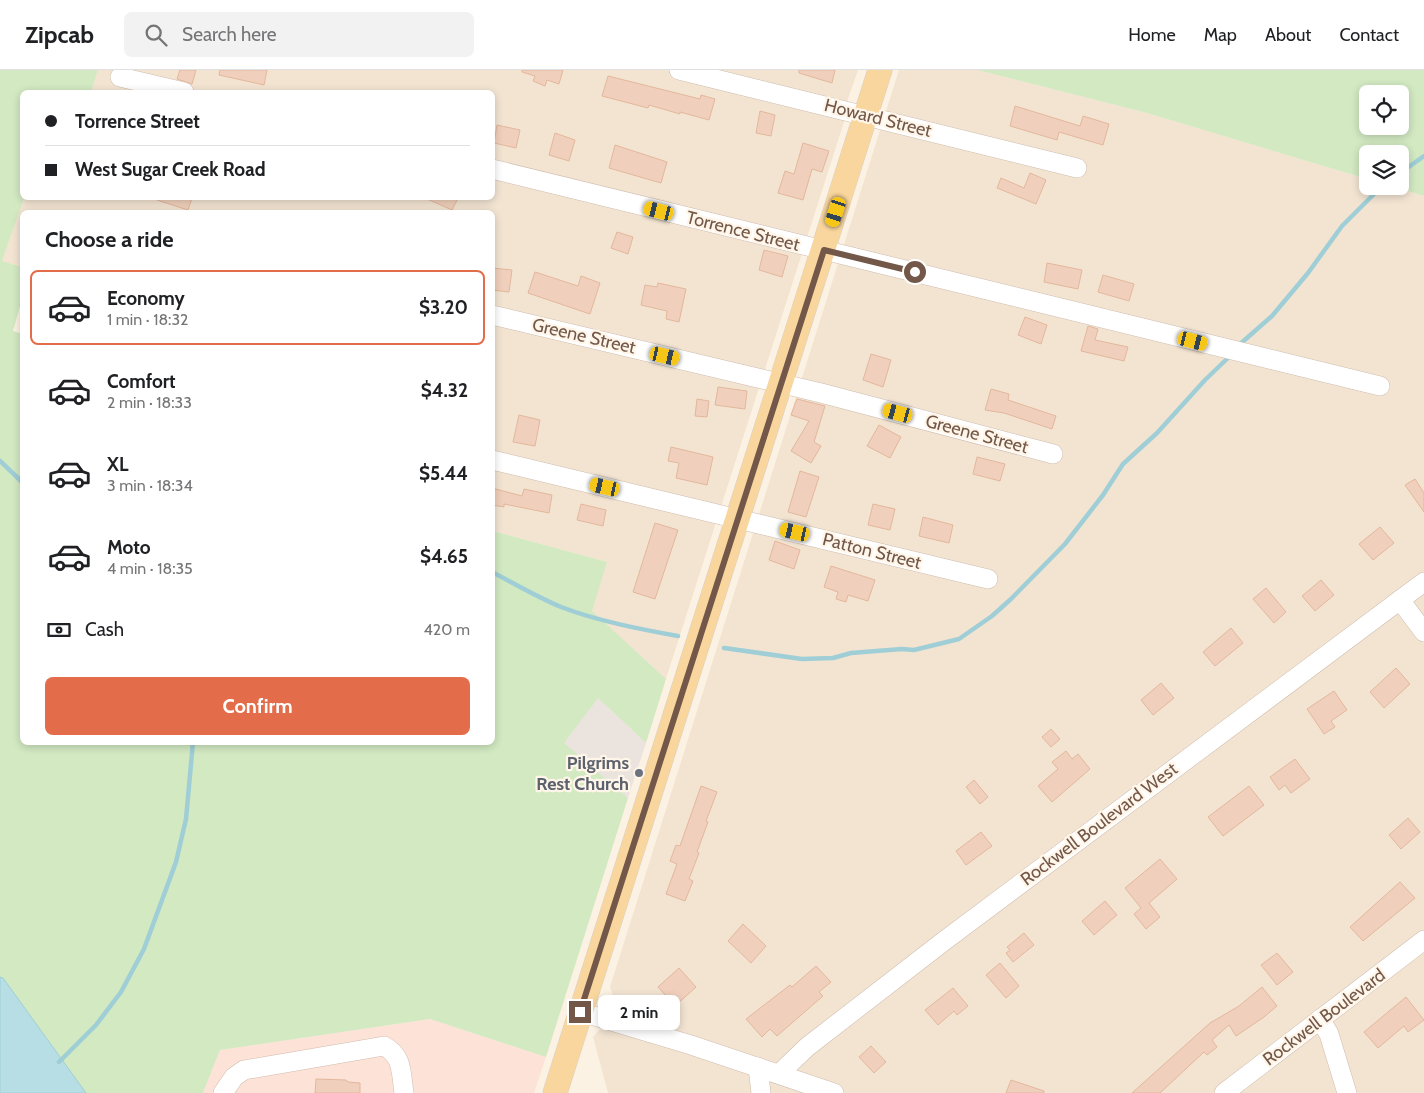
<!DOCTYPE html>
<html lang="en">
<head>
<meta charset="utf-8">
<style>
  :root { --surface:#fff; --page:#f2f2f2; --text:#202124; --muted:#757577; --line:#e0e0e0; --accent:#e36c4b }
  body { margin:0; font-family:Cabin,sans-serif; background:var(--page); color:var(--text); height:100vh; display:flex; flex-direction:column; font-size:19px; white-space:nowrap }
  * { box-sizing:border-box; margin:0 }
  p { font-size:16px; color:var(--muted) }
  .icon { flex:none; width:28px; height:28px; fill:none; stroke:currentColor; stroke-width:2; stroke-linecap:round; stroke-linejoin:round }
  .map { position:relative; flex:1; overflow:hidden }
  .details { position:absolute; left:20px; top:140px; width:475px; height:535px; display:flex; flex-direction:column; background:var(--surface); border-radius:8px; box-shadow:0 2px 8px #0003 }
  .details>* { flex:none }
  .guide { position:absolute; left:20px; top:20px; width:475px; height:110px; border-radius:8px; box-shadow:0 2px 8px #0003; display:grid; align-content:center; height:110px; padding:0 25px; background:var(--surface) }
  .tools { position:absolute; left:1359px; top:15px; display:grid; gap:10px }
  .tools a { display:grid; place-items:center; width:50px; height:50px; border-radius:8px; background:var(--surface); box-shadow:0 2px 8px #0003; font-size:25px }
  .end { position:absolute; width:22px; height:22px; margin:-11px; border:6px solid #73584a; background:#fff; box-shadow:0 0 0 2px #fff }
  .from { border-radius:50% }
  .bubble { position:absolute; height:35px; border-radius:8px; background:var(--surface); box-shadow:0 2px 8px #0003; font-size:16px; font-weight:700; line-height:35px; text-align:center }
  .car { position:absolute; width:15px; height:30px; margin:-15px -8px; border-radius:6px; box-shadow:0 0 4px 1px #0007; background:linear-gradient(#f5c518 24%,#345 0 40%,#f5c518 0 76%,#345 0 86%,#f5c518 0) }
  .guide b { display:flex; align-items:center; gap:18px; height:48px; font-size:19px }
  .guide b+b { border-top:1px solid var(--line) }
  .guide i { width:12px; height:12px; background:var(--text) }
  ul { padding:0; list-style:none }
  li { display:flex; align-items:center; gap:15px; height:75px; margin:0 10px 8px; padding:0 15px; border:2px solid transparent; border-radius:8px }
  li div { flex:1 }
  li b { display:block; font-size:19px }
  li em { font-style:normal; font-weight:700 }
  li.on { border-color:var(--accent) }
  li>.icon { width:45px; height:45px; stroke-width:1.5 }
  h2 { padding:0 25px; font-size:22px; line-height:60px }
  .pay { display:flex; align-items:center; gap:12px; height:55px; padding:0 25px; font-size:19px }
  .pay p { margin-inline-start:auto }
  .action { display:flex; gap:10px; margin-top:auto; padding:10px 25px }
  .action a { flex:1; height:58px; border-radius:8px; background:var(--accent); color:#fff; font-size:20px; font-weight:700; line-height:58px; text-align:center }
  header { display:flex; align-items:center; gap:30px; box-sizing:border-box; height:70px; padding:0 25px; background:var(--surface); border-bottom:1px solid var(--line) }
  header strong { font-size:24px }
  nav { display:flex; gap:28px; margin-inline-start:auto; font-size:18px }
  .search { width:350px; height:45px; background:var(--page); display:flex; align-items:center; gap:12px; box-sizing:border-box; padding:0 18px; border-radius:8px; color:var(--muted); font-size:19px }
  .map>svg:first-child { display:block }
  .residential { fill:#f3e4d2 }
  .commercial { fill:#fce2d7 }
  .industrial { fill:#ebe4de }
  .green { fill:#d2e9c2; fill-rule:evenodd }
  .water { fill:#b8dee5; stroke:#9fced6 }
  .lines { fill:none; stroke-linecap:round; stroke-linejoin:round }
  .stream { stroke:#9fced6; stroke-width:4.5 }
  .building { fill:#f0d0bc; stroke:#e3b79c }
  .minor-casing { stroke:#cfbcad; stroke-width:20 }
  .major-casing { stroke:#d8d0cc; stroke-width:25 }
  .minor { stroke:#fff; stroke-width:19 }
  .major { stroke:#f9d69d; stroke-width:24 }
  .route { stroke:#73584a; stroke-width:6 }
  .worship-dot { fill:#6b7280; stroke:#fff6e9; stroke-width:2 }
  .labels { text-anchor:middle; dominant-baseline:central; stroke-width:4.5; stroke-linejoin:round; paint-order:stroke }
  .street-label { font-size:18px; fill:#73584a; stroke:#fff6e9 }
  .worship-label { font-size:18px; font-weight:bold; fill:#5b616d; stroke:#fff6e9; text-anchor:end }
</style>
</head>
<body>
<header>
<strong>Zipcab</strong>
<div class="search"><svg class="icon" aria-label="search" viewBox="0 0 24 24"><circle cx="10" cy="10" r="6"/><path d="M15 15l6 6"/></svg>Search here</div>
<nav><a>Home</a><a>Map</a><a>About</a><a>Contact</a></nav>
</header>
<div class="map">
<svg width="1424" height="1023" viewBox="0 0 1424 1023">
  <rect width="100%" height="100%" fill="#fcf2e3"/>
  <g class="residential">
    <path d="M98,0H858L848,29L844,52L666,609L591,541L607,492L493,461L492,142H22V197L2,191L24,128H492V22H91Z"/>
    <path d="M899,0H977L1147,43L1367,109L1368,116H1391L1424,126V1023H608L593,967L618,939L610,917Z"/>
  </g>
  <path class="commercial" d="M430,949L546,987L534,1023H203L220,980Z"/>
  <path class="industrial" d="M572,603L646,673L628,728L552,665Z"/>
  <g class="green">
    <path d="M0,0H98L91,22H22V128H27H24L2,191L22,197V229L13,261L22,264V672H492L493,461L607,492L592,541L666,609L646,673L598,628L564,673L628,728L546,987L430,949L220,980L203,1023H0Z"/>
    <path d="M977,0H1424V126L1391,116H1400V84H1368L1367,109L1147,43ZM1368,24H1400V56H1368Z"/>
  </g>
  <path class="water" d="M0,907L3,908L86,1023H0Z"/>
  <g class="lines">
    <g class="stream">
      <path d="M1400,103L1424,86"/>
      <path d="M1239,275L1272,246L1308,203L1342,156L1382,116"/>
      <path d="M0,391L22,412"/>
      <path d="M492,502C515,514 537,527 561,537C598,551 639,559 678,566"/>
      <path d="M724,578L802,589L833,588L851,583L902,579L914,580L959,569L992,546L1011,529L1065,474L1103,425L1123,394L1157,363L1205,310L1231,285"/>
      <path d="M59,992L96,955L121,922L144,879L176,792L186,749L193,672"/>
    </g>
  </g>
  <g class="building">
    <path d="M180,0H196L192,14L177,9Z"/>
    <path d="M220,0H267L264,15L219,5Z"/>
    <path d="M522,0H563L559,14L547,10L545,16L533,11L535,6L522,2Z"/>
    <path d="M799,0H835L832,13L799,3Z"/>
    <path d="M608,6L700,29L701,25L715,29L709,50L680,42V44L649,35L648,38L602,26Z"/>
    <path d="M1015,36L1080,56L1083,46L1109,54L1103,75L1059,62L1057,70L1010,56Z"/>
    <path d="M760,41L775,45L771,66L756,63Z"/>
    <path d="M497,55L520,60L516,78L494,73Z"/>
    <path d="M555,63L575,70L569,91L549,85Z"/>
    <path d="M803,73L829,81L822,102L812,99L803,130L778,123L785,101L794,104Z"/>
    <path d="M615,75L667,92L661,113L609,98Z"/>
    <path d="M1030,103L1046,110L1036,134L997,118L1001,108L1024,118Z"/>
    <path d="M157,128H192L188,140L157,130Z"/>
    <path d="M425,128H458L452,140Z"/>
    <path d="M617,162L633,167L628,184L611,178Z"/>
    <path d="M764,180L788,186L782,207L759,200Z"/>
    <path d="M1047,193L1082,200L1078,219L1044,212Z"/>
    <path d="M492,198L512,200L509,222L492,220Z"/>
    <path d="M535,202L578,216L581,206L600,213L590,244L528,223Z"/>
    <path d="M1103,205L1134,214L1129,231L1098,222Z"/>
    <path d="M658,213L686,219L679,252L666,249L667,241L641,235L645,215L657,217Z"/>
    <path d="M1025,247L1047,255L1041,274L1018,265Z"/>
    <path d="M1088,256L1098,259L1095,270L1128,277L1124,291L1081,281Z"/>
    <path d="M871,284L891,290L883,317L863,310Z"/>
    <path d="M718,317L747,321L745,339L715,335Z"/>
    <path d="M991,319L1009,324L1008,330L1056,346L1052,359L1004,343L985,340Z"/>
    <path d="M697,329L709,331L707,347L695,346Z"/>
    <path d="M797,329L825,336L814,372L821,376L811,393L791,381L809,351L791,345Z"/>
    <path d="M519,345L540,350L535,376L513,372Z"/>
    <path d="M879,355L901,367L890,388L867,376Z"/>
    <path d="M671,377L713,387L707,415L676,408L679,393L668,391Z"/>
    <path d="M977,387L1005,394L1000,411L973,404Z"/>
    <path d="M800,401L819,407L806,447L788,442Z"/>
    <path d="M1415,409L1424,423V442L1405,415Z"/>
    <path d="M492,418L522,426L524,419L552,425L549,443L504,434V437L492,435Z"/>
    <path d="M581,434L606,440L603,456L577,450Z"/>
    <path d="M873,434L895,439L890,460L868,455Z"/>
    <path d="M923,447L953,455L949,473L919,466Z"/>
    <path d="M655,453L678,460L655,529L633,522Z"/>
    <path d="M1380,457L1394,473L1373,490L1359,474Z"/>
    <path d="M775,471L800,480L794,499L769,490Z"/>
    <path d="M831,496L875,510L868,531L848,525L846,532L836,529L838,522L824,517Z"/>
    <path d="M1321,510L1334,525L1315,541L1302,526Z"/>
    <path d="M1266,518L1286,542L1274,553L1253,529Z"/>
    <path d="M1231,558L1243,573L1215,596L1203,582Z"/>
    <path d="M1396,598L1410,614L1384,638L1370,622Z"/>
    <path d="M1161,613L1174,628L1153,645L1141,630Z"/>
    <path d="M1334,621L1347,640L1331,651L1335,657L1324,664L1307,639Z"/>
    <path d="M1051,659L1060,669L1051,677L1042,667Z"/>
    <path d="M1066,681L1072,689L1078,684L1090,699L1052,732L1038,716L1058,699L1052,692Z"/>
    <path d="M1295,689L1310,709L1291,723L1285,715L1279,720L1270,707Z"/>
    <path d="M974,710L988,727L980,734L966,717Z"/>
    <path d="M701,716L717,722L706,751L708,752L697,782L699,783L689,809L693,811L685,831L666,824L677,794L670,791L676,775L680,776Z"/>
    <path d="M1249,716L1264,735L1223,766L1208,747Z"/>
    <path d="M1408,748L1420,762L1401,779L1389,765Z"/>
    <path d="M981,762L992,776L966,795L956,781Z"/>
    <path d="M1160,789L1177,809L1149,833L1160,847L1146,859L1134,844L1141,838L1125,818Z"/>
    <path d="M1400,812L1415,828L1363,871L1350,857Z"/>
    <path d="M1105,831L1117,845L1094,865L1082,851Z"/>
    <path d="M743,854L766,876L751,893L728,871Z"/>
    <path d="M1024,863L1034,875L1013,892L1006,883L1010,880L1007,877Z"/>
    <path d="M1277,883L1293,902L1277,915L1261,895Z"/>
    <path d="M1000,893L1019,916L1006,928L986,905Z"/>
    <path d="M816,896L831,912L819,922L823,926L777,966L770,959L762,967L746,949L790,915L792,917Z"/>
    <path d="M679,898L696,917L675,936L658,917Z"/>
    <path d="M1262,917L1277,936L1264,947L1236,966L1229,955L1212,970L1217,977L1207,985L1204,982L1160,1023H1132L1210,953L1239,936Z"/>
    <path d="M953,918L968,936L957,945L954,941L938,955L925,940Z"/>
    <path d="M1406,927L1424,950L1408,962L1404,956L1378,978L1364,962Z"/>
    <path d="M871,976L886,992L874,1003L859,987Z"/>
    <path d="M316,1009L346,1010L348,1012L360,1013V1023H315Z"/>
    <path d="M1011,1010L1044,1021V1023H1006Z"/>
  </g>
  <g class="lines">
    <defs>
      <g id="minor">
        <path d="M679,0L1077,98"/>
        <path d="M120,7L184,22"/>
        <path d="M492,99L1380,316"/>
        <path d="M492,245L821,323L1053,384"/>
        <path d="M492,390L988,509"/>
        <path d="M1400,530L1424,562"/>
        <path d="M581,942L691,975L834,1023"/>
        <path d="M1320,949L1329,964L1347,1023"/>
        <path d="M758,997L761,1023"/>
        <path d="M779,1004L807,977L944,871L1424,512"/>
        <path d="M223,1023L234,1007L244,1000L384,976C403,986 401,1003 404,1023"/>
        <path d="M1224,1023L1424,870"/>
      </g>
      <path id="major" d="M555,1023L880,0"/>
    </defs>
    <use href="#minor" class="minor-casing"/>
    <use href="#major" class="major-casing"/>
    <use href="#minor" class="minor"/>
    <use href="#major" class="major"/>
  </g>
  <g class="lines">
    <path class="route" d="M580,942L824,180L915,202"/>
  </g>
  <circle class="worship-dot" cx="639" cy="703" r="5"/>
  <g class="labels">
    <g class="street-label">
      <text transform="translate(878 48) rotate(14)">Howard Street</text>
      <text transform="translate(743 161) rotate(14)">Torrence Street</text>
      <text transform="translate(584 266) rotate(13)">Greene Street</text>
      <text transform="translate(977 364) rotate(15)">Greene Street</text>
      <text transform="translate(872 481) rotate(14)">Patton Street</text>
      <text transform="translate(1099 754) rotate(-37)">Rockwell Boulevard West</text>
      <text transform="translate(1324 947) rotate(-37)">Rockwell Boulevard</text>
    </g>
    <g class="worship-label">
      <text x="629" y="693">Pilgrims<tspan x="629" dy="21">Rest Church</tspan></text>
    </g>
  </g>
</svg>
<div class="tools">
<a><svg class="icon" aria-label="locate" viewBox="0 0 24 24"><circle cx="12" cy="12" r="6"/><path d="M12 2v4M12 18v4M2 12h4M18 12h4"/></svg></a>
<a><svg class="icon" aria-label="layers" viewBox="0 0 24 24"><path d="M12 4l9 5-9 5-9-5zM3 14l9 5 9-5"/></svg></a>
</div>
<i class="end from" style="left:915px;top:202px"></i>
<i class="end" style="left:580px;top:942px"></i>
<div class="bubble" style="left:598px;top:925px;width:82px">2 min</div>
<i class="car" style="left:659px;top:141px;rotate:284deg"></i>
<i class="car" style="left:836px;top:142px;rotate:198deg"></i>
<i class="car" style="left:1193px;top:271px;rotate:104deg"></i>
<i class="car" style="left:665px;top:286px;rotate:103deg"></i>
<i class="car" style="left:898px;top:343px;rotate:285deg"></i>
<i class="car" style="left:605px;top:417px;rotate:283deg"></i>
<i class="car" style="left:795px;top:462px;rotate:283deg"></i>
<div class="guide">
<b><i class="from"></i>Torrence Street</b>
<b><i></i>West Sugar Creek Road</b>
</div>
<section class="details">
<h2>Choose a ride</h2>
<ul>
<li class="on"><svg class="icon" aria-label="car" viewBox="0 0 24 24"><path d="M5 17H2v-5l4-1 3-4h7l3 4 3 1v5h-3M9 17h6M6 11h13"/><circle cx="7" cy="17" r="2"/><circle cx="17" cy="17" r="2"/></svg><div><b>Economy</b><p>1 min · 18:32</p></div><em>$3.20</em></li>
<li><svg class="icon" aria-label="car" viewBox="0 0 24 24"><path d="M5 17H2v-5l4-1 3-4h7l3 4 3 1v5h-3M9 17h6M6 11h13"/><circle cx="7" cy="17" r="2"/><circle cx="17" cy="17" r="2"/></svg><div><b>Comfort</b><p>2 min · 18:33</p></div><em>$4.32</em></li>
<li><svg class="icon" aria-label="car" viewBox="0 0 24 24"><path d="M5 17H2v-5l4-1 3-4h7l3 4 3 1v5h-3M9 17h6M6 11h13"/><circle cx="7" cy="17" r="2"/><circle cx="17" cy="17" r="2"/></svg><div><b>XL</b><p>3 min · 18:34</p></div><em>$5.44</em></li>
<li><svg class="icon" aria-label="car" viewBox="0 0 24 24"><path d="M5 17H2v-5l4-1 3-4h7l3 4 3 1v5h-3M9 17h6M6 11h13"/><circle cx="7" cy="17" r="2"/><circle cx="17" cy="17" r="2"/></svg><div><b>Moto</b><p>4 min · 18:35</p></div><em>$4.65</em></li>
</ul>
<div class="pay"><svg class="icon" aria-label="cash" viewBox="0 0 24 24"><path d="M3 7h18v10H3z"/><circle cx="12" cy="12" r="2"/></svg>Cash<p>420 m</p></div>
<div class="action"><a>Confirm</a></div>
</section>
</div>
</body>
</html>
